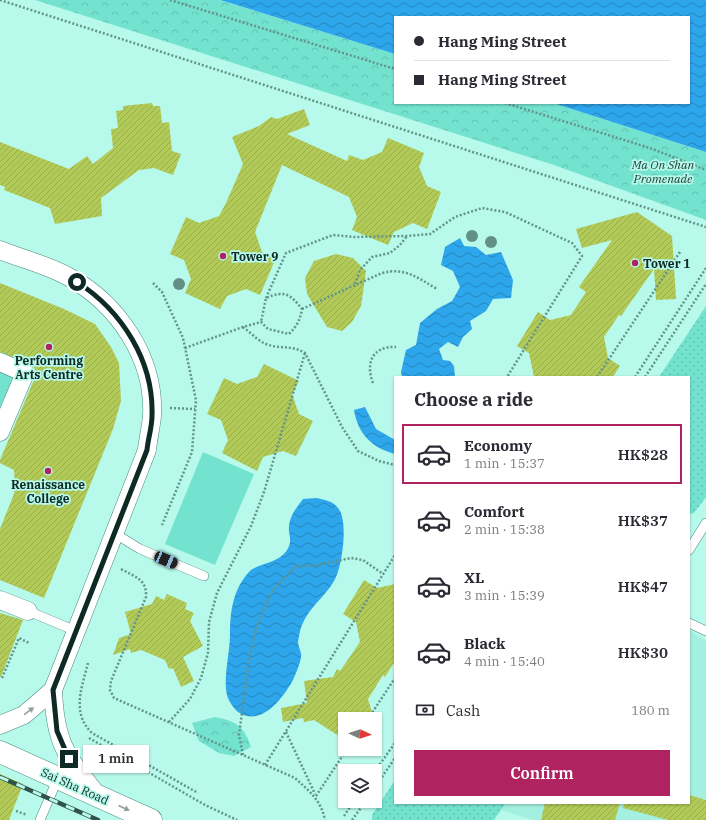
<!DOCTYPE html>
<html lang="en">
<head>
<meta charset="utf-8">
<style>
  :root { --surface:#fff; --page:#f7f7f7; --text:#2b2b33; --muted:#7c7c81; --line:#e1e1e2; --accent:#af2360 }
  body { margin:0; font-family:"IBM Plex Serif",serif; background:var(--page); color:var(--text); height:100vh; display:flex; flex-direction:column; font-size:15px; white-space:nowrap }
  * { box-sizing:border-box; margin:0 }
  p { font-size:13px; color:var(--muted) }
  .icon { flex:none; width:22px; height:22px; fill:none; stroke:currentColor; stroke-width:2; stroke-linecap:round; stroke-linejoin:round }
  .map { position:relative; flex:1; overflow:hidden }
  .drawer { position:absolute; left:394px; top:376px; width:296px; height:428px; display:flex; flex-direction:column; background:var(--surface); border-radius:0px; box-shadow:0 1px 3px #0004 }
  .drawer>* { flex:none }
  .hud { position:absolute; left:394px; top:16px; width:296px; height:88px; border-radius:0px; box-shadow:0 1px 3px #0004; display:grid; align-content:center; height:88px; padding:0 20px; background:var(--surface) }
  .needle { width:26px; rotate:94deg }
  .buttons { position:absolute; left:338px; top:712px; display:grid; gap:8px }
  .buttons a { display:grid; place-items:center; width:44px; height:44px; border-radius:0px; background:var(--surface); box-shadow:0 1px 3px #0004; font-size:20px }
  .end { position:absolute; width:18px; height:18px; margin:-9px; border:5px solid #0f2a25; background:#fff; box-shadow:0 0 0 2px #fff }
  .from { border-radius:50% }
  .bubble { position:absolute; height:28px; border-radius:0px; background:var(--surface); box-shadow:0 1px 3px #0004; font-size:13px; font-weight:600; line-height:28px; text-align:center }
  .car { position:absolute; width:12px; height:24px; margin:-12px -6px; border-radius:5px; box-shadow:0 0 3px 1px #0007; background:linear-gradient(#222 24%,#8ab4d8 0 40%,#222 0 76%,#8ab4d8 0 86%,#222 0) }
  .hud b { display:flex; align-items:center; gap:14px; height:38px; font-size:15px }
  .hud b+b { border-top:1px solid var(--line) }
  .hud i { width:10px; height:10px; background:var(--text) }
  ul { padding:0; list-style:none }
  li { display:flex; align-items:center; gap:12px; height:60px; margin:0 8px 6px; padding:0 12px; border:2px solid transparent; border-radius:0px }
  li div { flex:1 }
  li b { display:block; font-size:15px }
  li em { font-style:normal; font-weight:600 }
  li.on { border-color:var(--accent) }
  li>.icon { width:36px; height:36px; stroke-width:1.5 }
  h2 { padding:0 20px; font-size:18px; line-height:48px }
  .pay { display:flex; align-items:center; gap:10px; height:44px; padding:0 20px; font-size:15px }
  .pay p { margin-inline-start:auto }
  .action { display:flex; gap:8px; margin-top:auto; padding:8px 20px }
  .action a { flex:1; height:46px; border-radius:0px; background:var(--accent); color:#fff; font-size:16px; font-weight:600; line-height:46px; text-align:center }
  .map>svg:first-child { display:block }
  .built { fill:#a4f0e0 }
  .grass { fill:url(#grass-dots) }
  .park { fill:url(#park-crowns) }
  .pitch { fill:#73e3cf }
  .water { fill:url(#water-waves) }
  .building { fill:url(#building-hatch) }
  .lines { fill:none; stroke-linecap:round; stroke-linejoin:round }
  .lane-casing { stroke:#4b8a7e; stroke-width:10 }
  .street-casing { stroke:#4b8a7e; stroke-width:19 }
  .secondary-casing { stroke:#4b8a7e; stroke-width:23 }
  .path { stroke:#64938a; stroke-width:2.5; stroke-dasharray:2 2; stroke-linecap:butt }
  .lane { stroke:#fff; stroke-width:9 }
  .street { stroke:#fff; stroke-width:18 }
  .secondary { stroke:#fff; stroke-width:22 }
  .rail-casing { stroke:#2f524b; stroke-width:4.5 }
  .rail { stroke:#b7f9eb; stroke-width:3; stroke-dasharray:9; stroke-linecap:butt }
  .tree { fill:#639086 }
  .oneway { fill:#939f9d }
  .route { stroke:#0f2a25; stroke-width:5 }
  .poi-dot { fill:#af2360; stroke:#b7f9eb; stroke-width:1.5 }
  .labels { text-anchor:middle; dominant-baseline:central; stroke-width:3.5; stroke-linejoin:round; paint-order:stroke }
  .park-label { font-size:12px; font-style:italic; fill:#1f3a34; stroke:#b7f9eb }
  .poi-label { font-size:12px; font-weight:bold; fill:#0f2a25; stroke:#b7f9eb; text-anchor:start }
  .street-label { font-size:12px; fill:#0f2a25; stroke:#b7f9eb }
</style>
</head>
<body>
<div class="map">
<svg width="706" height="820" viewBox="0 0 706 820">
  <defs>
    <pattern id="grass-dots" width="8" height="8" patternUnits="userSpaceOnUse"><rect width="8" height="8" fill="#73e3cf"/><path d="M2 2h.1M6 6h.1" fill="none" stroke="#62c3b2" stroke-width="1.8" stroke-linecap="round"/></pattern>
    <pattern id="park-crowns" width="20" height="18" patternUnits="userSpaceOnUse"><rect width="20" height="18" fill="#73e3cf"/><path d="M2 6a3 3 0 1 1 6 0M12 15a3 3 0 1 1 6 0" fill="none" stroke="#62c3b2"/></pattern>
    <pattern id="water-waves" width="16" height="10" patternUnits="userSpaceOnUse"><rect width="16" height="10" fill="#2ea6eb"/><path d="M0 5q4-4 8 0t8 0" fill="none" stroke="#2687be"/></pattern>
    <pattern id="building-hatch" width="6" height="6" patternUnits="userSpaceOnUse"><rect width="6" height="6" fill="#b2cb58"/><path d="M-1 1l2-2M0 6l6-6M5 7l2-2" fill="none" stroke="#98ae4c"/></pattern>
  </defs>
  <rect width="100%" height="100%" fill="#b7f9eb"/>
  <path class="built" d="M689,630L706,641V820H532L501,810L506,803H689Z"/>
  <g class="grass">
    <path d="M706,306V497L694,513L689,514V377H659Z"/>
    <path d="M395,780V803H506L494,820H372V815Z"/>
  </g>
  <g class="park">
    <path d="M35,0H219L395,54V103H553L706,152V220L554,165Z"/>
    <path d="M215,717C236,721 244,726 251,747L234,756L219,753L199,741L192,723Z"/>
  </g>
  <g class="pitch">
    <path d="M0,368L19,376L0,415Z"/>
    <path d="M203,452L254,474L215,565L165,544Z"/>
  </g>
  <g class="water">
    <path d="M220,0H706V152L553,103H689V17H395V54Z"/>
    <path d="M460,238L464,246L476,247L486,255L501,252L513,280L511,298L493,299L486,311L470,321L472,329L463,337L458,347L448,342L439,349L443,360L450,361L454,366L455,377H402L401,372L406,350L416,345L420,323L437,309L452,301L460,287L453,271L441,265L445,247Z"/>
    <path d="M365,407L376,429L395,440V454C372,448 358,434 354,410Z"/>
    <path d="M317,498C325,500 333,501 338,508C349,520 342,569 334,581C325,597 309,607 302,625C300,629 299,637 298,642C298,647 302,652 301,657C300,664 296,673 293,680C283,698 261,728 238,712C234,709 228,700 227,695C223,677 230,653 230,634C230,612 233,589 249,572C259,562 282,564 289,546C292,539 288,533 289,526C290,515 297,507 303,499Z"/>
  </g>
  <g class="building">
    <path d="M152,103L153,106H160L162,123L169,122L172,151L181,154L173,175L154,168L139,170L101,198L102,216L55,224L50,208L4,190L5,187L0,185V142L69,169L87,156L93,164L113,148L111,129L118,128L116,111L123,110V106Z"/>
    <path d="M304,109L310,125L287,134L347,161L349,155L363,160L382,152L388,138L424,153L419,167L427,186L441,192L427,229L413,223L394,232L388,245L352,230L357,217L349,197L282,165L255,232L262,252L276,258L260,295L246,289L227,296L220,309L185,293L191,279L184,260L170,254L186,217L199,223L219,216L226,203L243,164L232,137L259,126L271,117L277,119Z"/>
    <path d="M637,212L672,236L676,299L656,300L654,269L621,316L619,315L604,337L608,358L620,366L613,377H534L529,353L517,346L538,312L550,320L571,315L586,292L579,287L612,240L582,248L576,229Z"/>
    <path d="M336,254L353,258L366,271L361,306L352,322L342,331L327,327L307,294L305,278L314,261Z"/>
    <path d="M0,283L64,309L95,324L111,347L119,363L121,401L113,429L44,598L0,580V529L14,494L15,488L14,470L0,463V460L36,375L34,367L30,364L0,352Z"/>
    <path d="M264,364L299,381L292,394L299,414L313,421L296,456L283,451L263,457L257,471L222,453L228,440L221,420L207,414L224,378L237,384L257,377Z"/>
    <path d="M364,580L377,588L395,584V661L385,677L383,675L368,699L374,719H345V740L314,720L304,722L303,718L283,722L281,708L307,703L304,681L333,677L337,669L340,671L360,642L356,622L343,614Z"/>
    <path d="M167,594L187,603L185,609L194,613L190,621L203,646L183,657L194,681L181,687L173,668L169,669L165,660L141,650L131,653L130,649L113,655L119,638L131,634L125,612L152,604L156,596L164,600Z"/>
    <path d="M0,613L23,620L1,677H0Z"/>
    <path d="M0,774L23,784L9,820H0Z"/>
    <path d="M689,795L706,800V820H668L623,808L624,803H689Z"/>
    <path d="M545,803H620L615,820H541Z"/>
  </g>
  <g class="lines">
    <defs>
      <g id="lane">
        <path d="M114,533L140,549L204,576"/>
        <path d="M689,550L706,523"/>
        <path d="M28,611L76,631"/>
        <path d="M689,623L706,631"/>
        <path d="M40,820L58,778"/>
      </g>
      <g id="street">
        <path d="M0,250C22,259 48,265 69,277C118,304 155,358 152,416C151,427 148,439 147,450L53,690C55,743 66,756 98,796"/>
        <path d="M0,362L25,373L0,432"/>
        <path d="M0,600L28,611"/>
        <path d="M0,725L24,715L53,690"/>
      </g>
      <path id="secondary" d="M0,752L151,820"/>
    </defs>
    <use href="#lane" class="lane-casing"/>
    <use href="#street" class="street-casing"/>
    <use href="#secondary" class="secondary-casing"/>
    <g class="path">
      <path d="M0,0L706,227"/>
      <path d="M170,0L395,69"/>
      <path d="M505,103L650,148L706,170"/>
      <path d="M153,283L162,292L183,338L196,400L192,452L162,525"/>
      <path d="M355,284L360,270L372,257L390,253L400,245L407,236"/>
      <path d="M266,298L286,253L333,235L354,237L407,236L430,234L455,217L482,208L505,212L572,243L582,256L507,377"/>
      <path d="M302,309L382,273C405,267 418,278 437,289"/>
      <path d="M243,327C250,332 258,341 266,344C281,350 290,344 305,353L342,427L358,451L379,461L395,465"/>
      <path d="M185,348L243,327L261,322L268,329L289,334C297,326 300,320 302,309C290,294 285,290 266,298L261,322"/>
      <path d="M597,377L680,252"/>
      <path d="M635,377L706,268"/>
      <path d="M645,377L706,284"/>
      <path d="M373,383C365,362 373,346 396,347"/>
      <path d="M170,408L195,409"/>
      <path d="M121,569C135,577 147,579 146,597L111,681L110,690L114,698L295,778C309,791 321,800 325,820"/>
      <path d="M88,663C82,687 71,713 92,733L198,793"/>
      <path d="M2,678L19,638L29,643"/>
      <path d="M368,719L395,678"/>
      <path d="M169,722L190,699L201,678L208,653L209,622L217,593L251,526L264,492L305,353"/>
      <path d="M286,732L315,794"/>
      <path d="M89,738L205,805L237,820"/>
      <path d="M243,755L239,735L249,660L257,625L273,590L296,566H313L351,558L363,560L383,574"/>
      <path d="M265,765L395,555"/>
      <path d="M375,771L395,743"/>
      <path d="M375,787L395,758"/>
      <path d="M316,796L347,749"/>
      <path d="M16,811L27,815"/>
      <path d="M344,816L354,801"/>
      <path d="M352,820L366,801"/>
    </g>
    <use href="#lane" class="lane"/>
    <use href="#street" class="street"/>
    <use href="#secondary" class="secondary"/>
    <defs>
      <path id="rail" d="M0,777L98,820"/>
    </defs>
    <use href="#rail" class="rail-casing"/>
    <use href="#rail" class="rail"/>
  </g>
  <g class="tree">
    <circle cx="472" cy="236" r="6"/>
    <circle cx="491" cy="242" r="6"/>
    <circle cx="179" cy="284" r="6"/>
  </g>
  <defs><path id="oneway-solid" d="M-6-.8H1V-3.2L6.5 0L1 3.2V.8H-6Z"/></defs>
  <g class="oneway">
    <use href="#oneway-solid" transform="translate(29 711) rotate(-36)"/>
    <use href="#oneway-solid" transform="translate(124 808) rotate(24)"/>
  </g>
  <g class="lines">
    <path class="route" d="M69,759L57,731L53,690L147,450C148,439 152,427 152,416C154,361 122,311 77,282"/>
  </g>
  <g class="poi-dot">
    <circle cx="223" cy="256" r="4"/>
    <circle cx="635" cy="263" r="4"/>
    <circle cx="49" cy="347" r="4"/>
    <circle cx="48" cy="471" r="4"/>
  </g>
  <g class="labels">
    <g class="park-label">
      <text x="663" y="164">Ma On Shan<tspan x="663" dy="14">Promenade</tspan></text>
    </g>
    <g class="poi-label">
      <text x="231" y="256">Tower 9</text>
      <text x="643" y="263">Tower 1</text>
      <text x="49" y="360" text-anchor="middle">Performing<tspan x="49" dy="14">Arts Centre</tspan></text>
      <text x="48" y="484" text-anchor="middle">Renaissance<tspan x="48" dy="14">College</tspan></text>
    </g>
    <g class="street-label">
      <text transform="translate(75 786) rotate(24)">Sai Sha Road</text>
    </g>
  </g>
</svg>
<div class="buttons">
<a><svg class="needle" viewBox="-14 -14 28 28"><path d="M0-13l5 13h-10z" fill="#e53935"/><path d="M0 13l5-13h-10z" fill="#7c7c81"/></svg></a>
<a><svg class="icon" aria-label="layers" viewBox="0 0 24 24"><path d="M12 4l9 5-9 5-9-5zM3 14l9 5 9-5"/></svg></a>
</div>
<i class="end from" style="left:77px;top:282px"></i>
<i class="end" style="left:69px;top:759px"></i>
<div class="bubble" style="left:83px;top:745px;width:66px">1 min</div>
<i class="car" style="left:166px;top:560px;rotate:113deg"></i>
<div class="hud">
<b><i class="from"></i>Hang Ming Street</b>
<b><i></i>Hang Ming Street</b>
</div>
<section class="drawer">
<h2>Choose a ride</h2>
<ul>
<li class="on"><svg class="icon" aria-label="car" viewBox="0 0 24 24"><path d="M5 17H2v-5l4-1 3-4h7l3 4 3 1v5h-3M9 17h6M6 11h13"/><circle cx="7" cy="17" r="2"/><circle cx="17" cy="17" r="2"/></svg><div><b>Economy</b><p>1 min · 15:37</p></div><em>HK$28</em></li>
<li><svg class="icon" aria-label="car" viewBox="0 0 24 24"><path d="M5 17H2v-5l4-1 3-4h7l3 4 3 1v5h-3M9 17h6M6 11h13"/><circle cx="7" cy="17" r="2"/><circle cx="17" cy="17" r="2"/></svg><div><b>Comfort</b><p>2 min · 15:38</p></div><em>HK$37</em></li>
<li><svg class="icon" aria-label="car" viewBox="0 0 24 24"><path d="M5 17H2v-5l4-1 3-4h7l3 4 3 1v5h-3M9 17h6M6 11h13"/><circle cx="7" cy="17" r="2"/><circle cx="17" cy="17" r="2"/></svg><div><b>XL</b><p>3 min · 15:39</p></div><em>HK$47</em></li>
<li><svg class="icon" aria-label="car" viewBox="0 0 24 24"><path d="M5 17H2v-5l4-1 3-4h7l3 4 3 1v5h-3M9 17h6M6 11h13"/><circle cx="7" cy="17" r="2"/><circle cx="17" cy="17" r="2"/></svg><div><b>Black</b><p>4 min · 15:40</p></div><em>HK$30</em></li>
</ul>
<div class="pay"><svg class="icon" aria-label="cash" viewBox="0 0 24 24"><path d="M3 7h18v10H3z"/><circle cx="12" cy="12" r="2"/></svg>Cash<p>180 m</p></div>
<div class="action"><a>Confirm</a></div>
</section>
</div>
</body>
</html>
